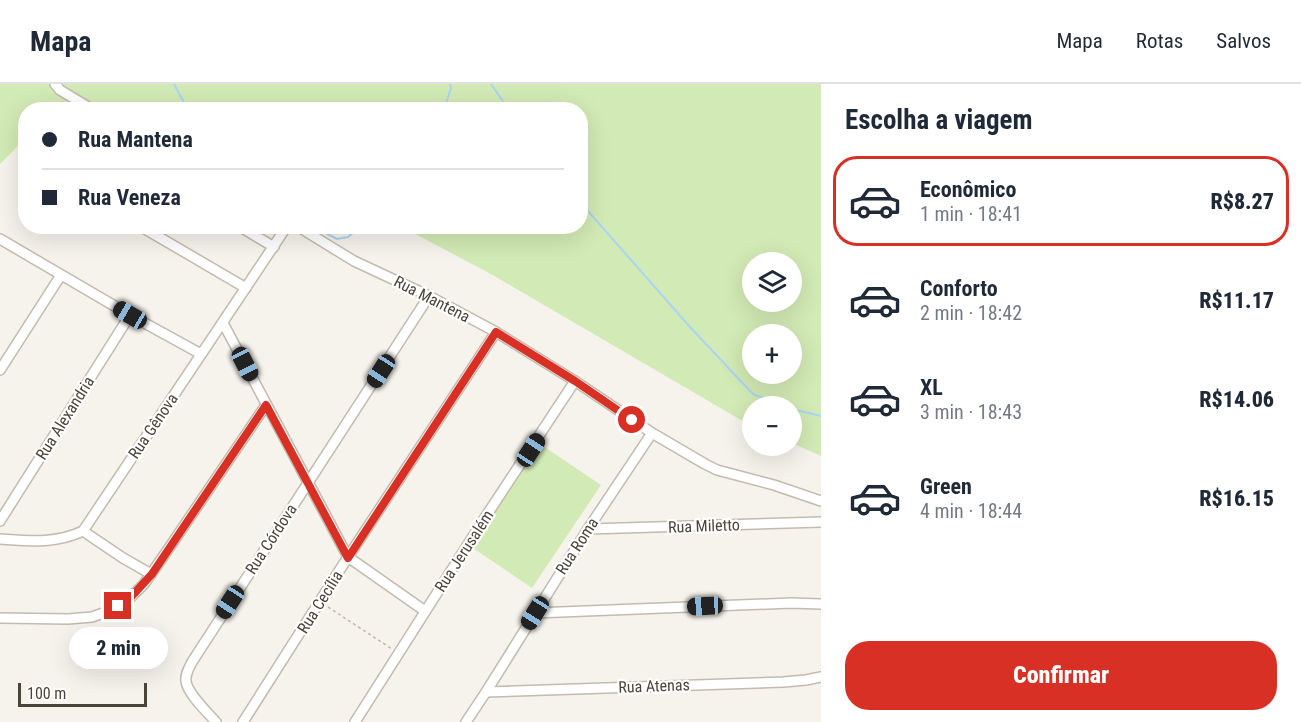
<!DOCTYPE html>
<html lang="pt">
<head>
<meta charset="utf-8">
<style>
  :root { --surface:#fff; --page:#f6f6f7; --text:#1f2937; --muted:#747a83; --line:#e0e1e3; --accent:#d93025 }
  body { margin:0; font-family:"Roboto Condensed",sans-serif; background:var(--page); color:var(--text); height:100vh; display:flex; flex-direction:column; font-size:22px; white-space:nowrap }
  * { box-sizing:border-box; margin:0 }
  p { font-size:20px; color:var(--muted) }
  .icon { flex:none; width:33px; height:33px; fill:none; stroke:currentColor; stroke-width:2; stroke-linecap:round; stroke-linejoin:round }
  .map { position:relative; flex:1; overflow:hidden }
  .sheet { display:flex; flex-direction:column; background:var(--surface); width:480px }
  .sheet>* { flex:none }
  .top-card { position:absolute; left:18px; top:18px; width:570px; height:132px; border-radius:24px; box-shadow:0 6px 24px #0002; display:grid; align-content:center; height:132px; padding:0 24px; background:var(--surface) }
  .fabs { position:absolute; left:742px; top:168px; display:grid; gap:12px }
  .fabs a { display:grid; place-items:center; width:60px; height:60px; border-radius:50%; background:var(--surface); box-shadow:0 6px 24px #0002; font-size:30px }
  .scale { position:absolute; left:18px; bottom:15px; width:129px; box-sizing:border-box; padding-left:6px; border:3px solid #4b4439; border-top:0; font-size:16px; line-height:21px; white-space:nowrap; color:#4b4439; -webkit-text-stroke:4px #fff; paint-order:stroke }
  .end { position:absolute; width:27px; height:27px; margin:-14px; border:8px solid #d93025; background:#fff; box-shadow:0 0 0 3px #fff }
  .from { border-radius:50% }
  .bubble { position:absolute; height:42px; border-radius:21px; background:var(--surface); box-shadow:0 6px 24px #0002; font-size:20px; font-weight:800; line-height:42px; text-align:center }
  .car { position:absolute; width:18px; height:36px; margin:-18px -9px; border-radius:8px; box-shadow:0 0 4px 2px #0007; background:linear-gradient(#222 24%,#8ab4d8 0 40%,#222 0 76%,#8ab4d8 0 86%,#222 0) }
  .top-card b { display:flex; align-items:center; gap:21px; height:57px; font-size:22px }
  .top-card b+b { border-top:2px solid var(--line) }
  .top-card i { width:15px; height:15px; background:var(--text) }
  ul { padding:0; list-style:none }
  li { display:flex; align-items:center; gap:18px; height:90px; margin:0 12px 9px; padding:0 12px; border:3px solid transparent; border-radius:24px }
  li div { flex:1 }
  li b { display:block; font-size:22px }
  li em { font-style:normal; font-weight:800 }
  li.active { border-color:var(--accent) }
  li>.icon { width:54px; height:54px; stroke-width:1.5 }
  h2 { padding:0 24px; font-size:27px; line-height:72px }
  .action { display:flex; gap:12px; margin-top:auto; padding:12px 24px }
  .action a { flex:1; height:69px; border-radius:24px; background:var(--accent); color:#fff; font-size:24px; font-weight:800; line-height:69px; text-align:center }
  header { display:flex; align-items:center; gap:36px; box-sizing:border-box; height:84px; padding:0 30px; background:var(--surface); border-bottom:2px solid var(--line) }
  header strong { font-size:28px }
  nav { display:flex; gap:33px; margin-inline-start:auto; font-size:21px }
  main { display:flex; flex:1; min-height:0 }
  .map>svg:first-child { display:block }
  .green { fill:#d2eab5; fill-rule:evenodd }
  .lines { fill:none; stroke-linecap:round; stroke-linejoin:round }
  .stream { stroke:#a9d4f2; stroke-width:2 }
  .minor-casing { stroke:#c2bbae; stroke-width:12 }
  .path { stroke:#c4b79f; stroke-width:1.5; stroke-dasharray:3 3; stroke-linecap:butt }
  .minor { stroke:#fff; stroke-width:9 }
  .route { stroke:#d93025; stroke-width:8 }
  .labels { text-anchor:middle; dominant-baseline:central; stroke-width:4.5; stroke-linejoin:round; paint-order:stroke }
  .street-label { font-size:16px; fill:#4b4439; stroke:#fff }
</style>
</head>
<body>
<header>
<strong>Mapa</strong>
<nav><a>Mapa</a><a>Rotas</a><a>Salvos</a></nav>
</header>
<main>
<div class="map">
<svg width="821" height="638" viewBox="0 0 821 638">
  <rect width="100%" height="100%" fill="#f6f3ec"/>
  <g class="green">
    <path d="M0,0H821V372L792,359V322H753V342L746,339L489,189L402,143L580,142V26H187L174,18L171,26H26L25,55L0,80ZM753,178H792V218H753ZM753,250H792V290H753Z"/>
    <path d="M540,360L601,401L532,504L470,462Z"/>
  </g>
  <g class="lines">
    <g class="stream">
      <path d="M174,0L188,26"/>
      <path d="M491,0L509,26"/>
      <path d="M444,26L451,4L450,0"/>
      <path d="M580,118L690,243L751,308L755,311L785,322"/>
      <path d="M312,142L337,155L348,153L361,142"/>
      <path d="M792,325L821,332"/>
    </g>
    <defs>
      <g id="minor">
        <path d="M55,0L60,6L93,26"/>
        <path d="M140,142L246,204"/>
        <path d="M239,142L274,163"/>
        <path d="M297,142L354,177L429,212L496,248L575,297L652,349L705,380L717,386L774,401L821,417"/>
        <path d="M0,155L130,231L201,270"/>
        <path d="M223,239L348,473L425,527"/>
        <path d="M0,286L61,191"/>
        <path d="M0,437L130,231"/>
        <path d="M588,445L821,438"/>
        <path d="M83,447L123,474L151,490"/>
        <path d="M0,455C30,457 55,460 83,447L287,142"/>
        <path d="M535,529L791,519L821,520"/>
        <path d="M0,534L68,535L92,533L109,527L131,513L144,500L167,467L266,321"/>
        <path d="M486,608L783,598L806,596L821,593"/>
        <path d="M216,638C207,628 187,609 186,597C185,590 189,584 192,578L429,212"/>
        <path d="M243,638L348,473L496,248"/>
        <path d="M355,638L486,432L575,297"/>
        <path d="M466,638L486,608L588,445L652,349"/>
      </g>
    </defs>
    <use href="#minor" class="minor-casing"/>
    <path class="path" d="M328,523L392,565"/>
    <use href="#minor" class="minor"/>
  </g>
  <g class="lines">
    <path class="route" d="M118,522L131,513L152,490L266,321L348,474L496,248L575,297L632,336"/>
  </g>
  <g class="labels">
    <g class="street-label">
      <text transform="translate(432 215) rotate(27)">Rua Mantena</text>
      <text transform="translate(65 334) rotate(-58)">Rua Alexandria</text>
      <text transform="translate(153 342) rotate(-56)">Rua Gênova</text>
      <text transform="translate(704 442) rotate(-2)">Rua Miletto</text>
      <text transform="translate(271 455) rotate(-57)">Rua Córdova</text>
      <text transform="translate(577 462) rotate(-57)">Rua Roma</text>
      <text transform="translate(464 467) rotate(-57)">Rua Jerusalém</text>
      <text transform="translate(320 518) rotate(-58)">Rua Cecília</text>
      <text transform="translate(654 602) rotate(-2)">Rua Atenas</text>
    </g>
  </g>
</svg>
<div class="fabs">
<a><svg class="icon" aria-label="layers" viewBox="0 0 24 24"><path d="M12 4l9 5-9 5-9-5zM3 14l9 5 9-5"/></svg></a>
<a>+</a>
<a>−</a>
</div>
<div class="scale">100 m</div>
<i class="end from" style="left:632px;top:336px"></i>
<i class="end" style="left:118px;top:522px"></i>
<div class="bubble" style="left:69px;top:543px;width:99px">2 min</div>
<i class="car" style="left:130px;top:231px;rotate:300deg"></i>
<i class="car" style="left:245px;top:280px;rotate:153deg"></i>
<i class="car" style="left:381px;top:287px;rotate:213deg"></i>
<i class="car" style="left:531px;top:366px;rotate:33deg"></i>
<i class="car" style="left:230px;top:518px;rotate:213deg"></i>
<i class="car" style="left:705px;top:522px;rotate:267deg"></i>
<i class="car" style="left:535px;top:529px;rotate:212deg"></i>
<div class="top-card">
<b><i class="from"></i>Rua Mantena</b>
<b><i></i>Rua Veneza</b>
</div>
</div>
<section class="sheet">
<h2>Escolha a viagem</h2>
<ul>
<li class="active"><svg class="icon" aria-label="car" viewBox="0 0 24 24"><path d="M5 17H2v-5l4-1 3-4h7l3 4 3 1v5h-3M9 17h6M6 11h13"/><circle cx="7" cy="17" r="2"/><circle cx="17" cy="17" r="2"/></svg><div><b>Econômico</b><p>1 min · 18:41</p></div><em>R$8.27</em></li>
<li><svg class="icon" aria-label="car" viewBox="0 0 24 24"><path d="M5 17H2v-5l4-1 3-4h7l3 4 3 1v5h-3M9 17h6M6 11h13"/><circle cx="7" cy="17" r="2"/><circle cx="17" cy="17" r="2"/></svg><div><b>Conforto</b><p>2 min · 18:42</p></div><em>R$11.17</em></li>
<li><svg class="icon" aria-label="car" viewBox="0 0 24 24"><path d="M5 17H2v-5l4-1 3-4h7l3 4 3 1v5h-3M9 17h6M6 11h13"/><circle cx="7" cy="17" r="2"/><circle cx="17" cy="17" r="2"/></svg><div><b>XL</b><p>3 min · 18:43</p></div><em>R$14.06</em></li>
<li><svg class="icon" aria-label="car" viewBox="0 0 24 24"><path d="M5 17H2v-5l4-1 3-4h7l3 4 3 1v5h-3M9 17h6M6 11h13"/><circle cx="7" cy="17" r="2"/><circle cx="17" cy="17" r="2"/></svg><div><b>Green</b><p>4 min · 18:44</p></div><em>R$16.15</em></li>
</ul>
<div class="action"><a>Confirmar</a></div>
</section>
</main>
</body>
</html>
